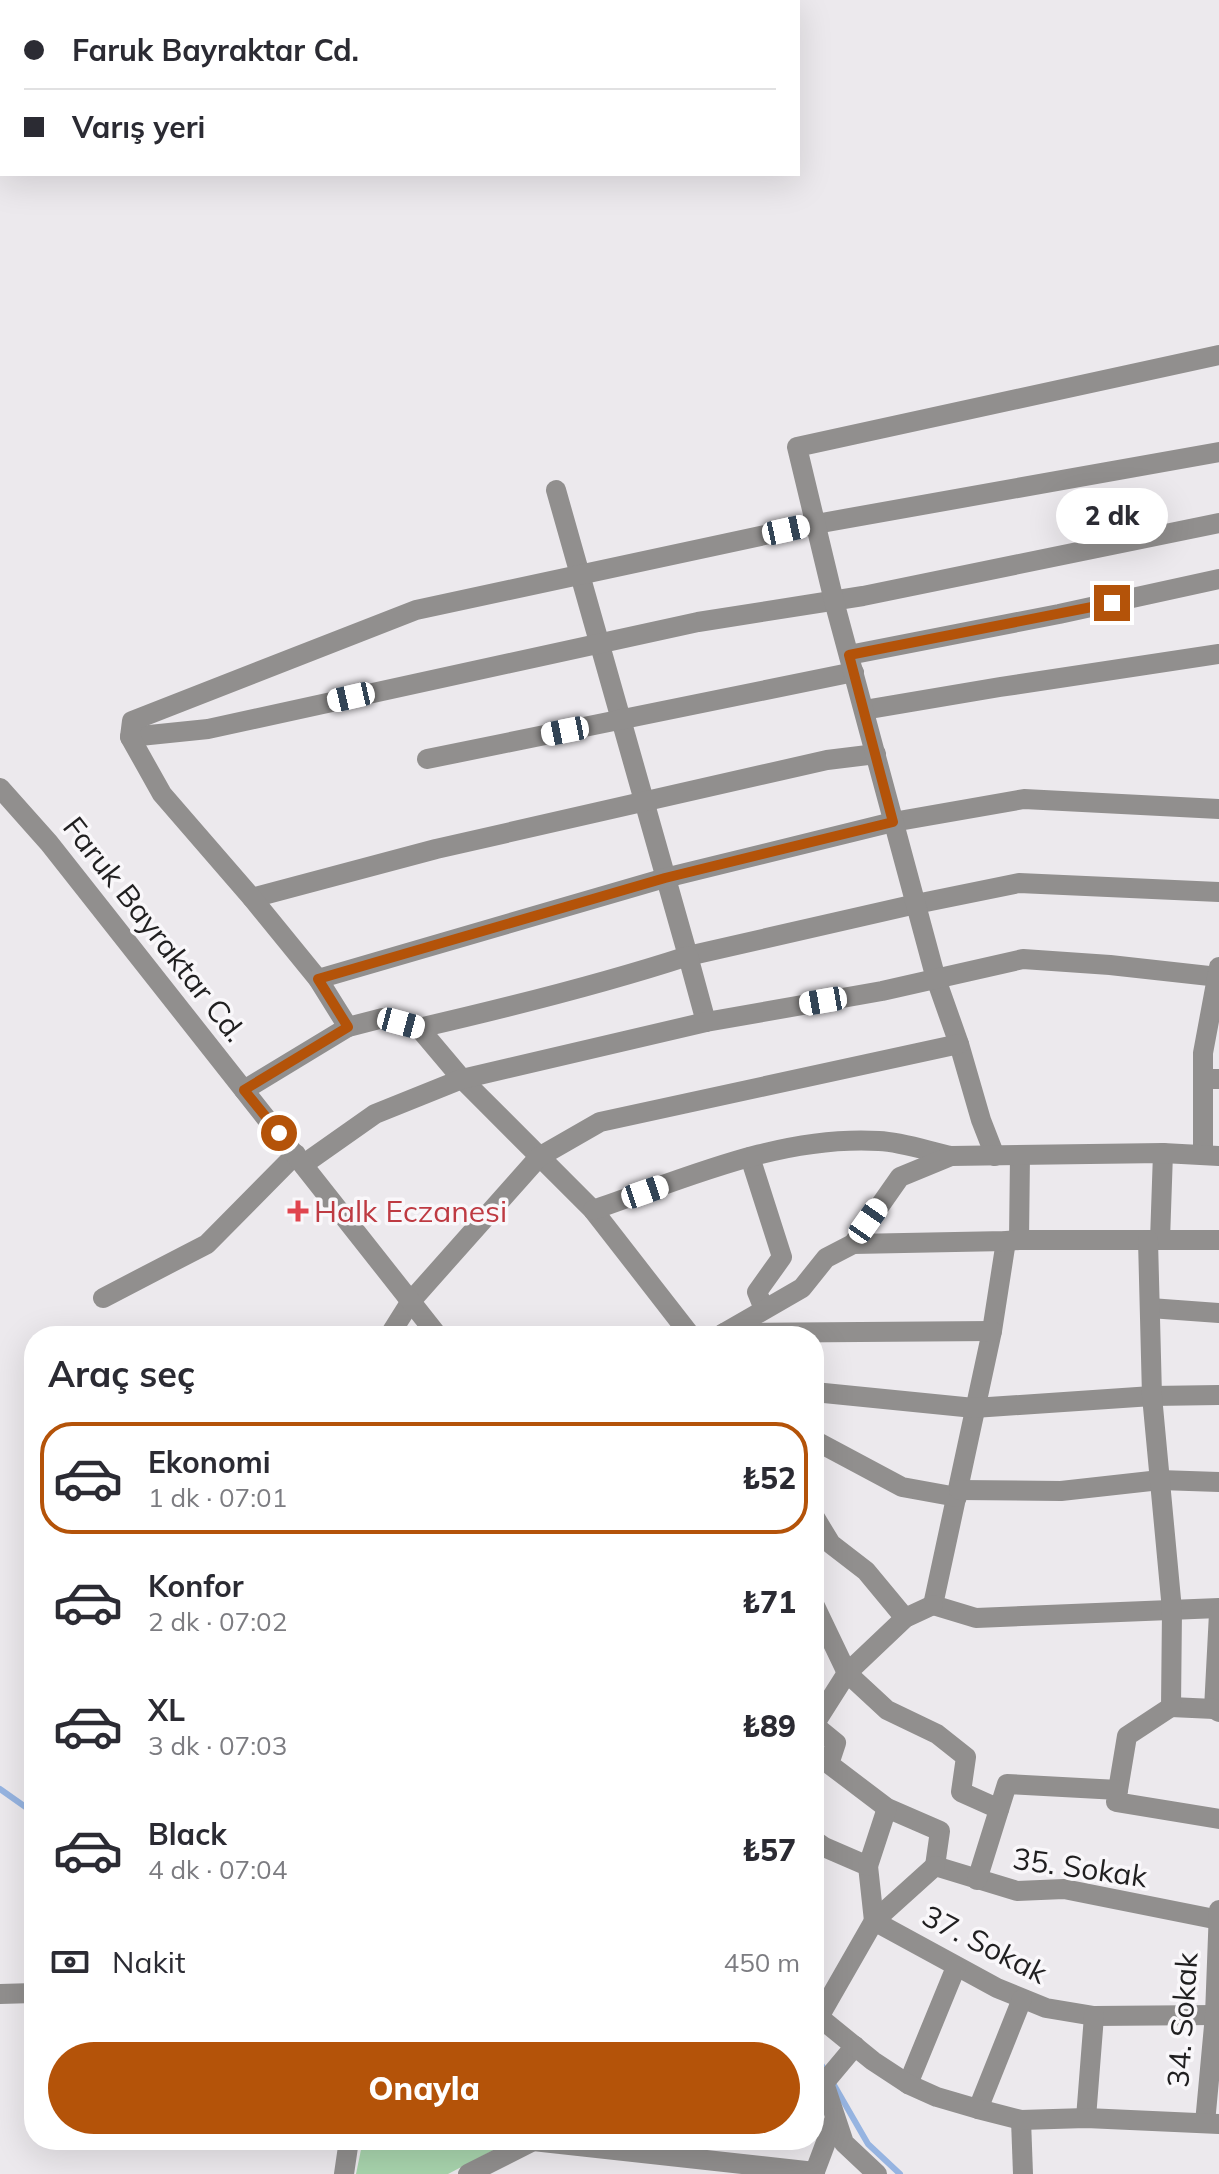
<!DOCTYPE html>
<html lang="tr">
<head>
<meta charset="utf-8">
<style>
  :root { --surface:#fff; --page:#f7f7f7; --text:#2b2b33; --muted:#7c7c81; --line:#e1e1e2; --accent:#b45309 }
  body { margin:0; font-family:Mulish,sans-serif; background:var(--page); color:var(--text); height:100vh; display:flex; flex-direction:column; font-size:30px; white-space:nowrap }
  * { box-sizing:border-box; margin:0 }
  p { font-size:26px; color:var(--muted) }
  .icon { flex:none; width:44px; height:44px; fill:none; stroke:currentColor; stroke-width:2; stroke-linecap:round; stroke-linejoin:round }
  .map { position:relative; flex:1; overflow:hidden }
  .details { position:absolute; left:24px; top:1326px; width:800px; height:824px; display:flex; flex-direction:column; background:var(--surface); border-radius:32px; box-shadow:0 8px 32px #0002 }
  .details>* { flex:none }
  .hud { position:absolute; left:0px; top:0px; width:800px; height:176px; box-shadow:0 8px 32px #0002; display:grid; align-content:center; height:176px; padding:0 24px; background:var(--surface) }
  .end { position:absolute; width:36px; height:36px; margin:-18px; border:10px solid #b45309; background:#fff; box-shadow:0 0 0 4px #fff }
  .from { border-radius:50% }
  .bubble { position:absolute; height:56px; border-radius:28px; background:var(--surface); box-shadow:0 8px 32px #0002; font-size:26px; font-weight:800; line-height:56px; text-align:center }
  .car { position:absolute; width:24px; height:48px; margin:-24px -12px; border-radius:10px; box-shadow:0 0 6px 2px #0007; background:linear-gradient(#fff 24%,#345 0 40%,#fff 0 76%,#345 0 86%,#fff 0) }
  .hud b { display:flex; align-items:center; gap:28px; height:76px; font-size:30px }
  .hud b+b { border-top:2px solid var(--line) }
  .hud i { width:20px; height:20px; background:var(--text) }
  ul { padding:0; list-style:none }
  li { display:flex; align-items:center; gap:24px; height:112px; margin:0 16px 12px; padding:0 8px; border:4px solid transparent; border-radius:32px }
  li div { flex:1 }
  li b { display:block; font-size:30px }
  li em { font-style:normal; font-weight:800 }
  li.active { border-color:var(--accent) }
  li>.icon { width:72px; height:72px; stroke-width:1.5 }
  h2 { padding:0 24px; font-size:36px; line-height:96px }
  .pay { display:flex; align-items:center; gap:20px; height:88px; padding:0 24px; font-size:30px }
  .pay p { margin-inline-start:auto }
  .cta { display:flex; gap:16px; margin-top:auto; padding:16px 24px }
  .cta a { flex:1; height:92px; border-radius:48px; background:var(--accent); color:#fff; font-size:32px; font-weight:800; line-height:92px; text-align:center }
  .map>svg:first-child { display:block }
  .green { fill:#a8d4ad }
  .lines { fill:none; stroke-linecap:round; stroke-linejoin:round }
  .stream { stroke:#96b4e1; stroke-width:6 }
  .minor { stroke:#918f8e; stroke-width:20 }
  .tertiary { stroke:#918f8e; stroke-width:20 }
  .route { stroke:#b45309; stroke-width:10 }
  .health-dot { fill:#e0444e; stroke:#f9f7fa; stroke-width:3 }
  .labels { text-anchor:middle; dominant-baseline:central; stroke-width:7; stroke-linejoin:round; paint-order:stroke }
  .street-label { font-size:30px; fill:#201f20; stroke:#f9f7fa }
  .health-label { font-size:30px; fill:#be3a42; stroke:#f9f7fa; text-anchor:start }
</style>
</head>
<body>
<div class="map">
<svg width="1219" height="2174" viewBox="0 0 1219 2174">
  <rect width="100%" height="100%" fill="#ece9ed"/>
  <path class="green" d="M363,2140H513L448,2174H356Z"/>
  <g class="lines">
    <g class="stream">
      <path d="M0,1789L34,1813"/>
      <path d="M814,2053L826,2072"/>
      <path d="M834,2085L868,2144L900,2174"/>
    </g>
    <g class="minor">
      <path d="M556,490L688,956L916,904L1019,883L1219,892"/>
      <path d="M849,655L1059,614L1219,579"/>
      <path d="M864,710L1000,687L1219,654"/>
      <path d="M130,737L208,729L698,622L863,596L1219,523"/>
      <path d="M427,759L854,672"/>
      <path d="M252,898L436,849L827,760L876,754"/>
      <path d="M318,979L665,878L893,822L1024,799L1219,809"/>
      <path d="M348,1027L383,1018L419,1028L462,1079L593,1210L691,1336"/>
      <path d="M419,1028C510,1007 599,985 688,956L706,1022"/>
      <path d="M1203,1079H1219"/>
      <path d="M244,1090L348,1027L318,979L252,898L162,794L130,737L132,721L416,610L816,524L1219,452"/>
      <path d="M995,1156L981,1120L959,1044L936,979L834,601L797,447L1219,355"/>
      <path d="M750,1157L782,1257L757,1292L764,1309"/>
      <path d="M304,1164L375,1114L462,1079L706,1022L882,991L1023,959L1110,965L1219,977"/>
      <path d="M593,1210C684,1179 780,1135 879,1141C902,1142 928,1151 951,1156"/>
      <path d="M1019,1240L1020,1155"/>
      <path d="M1160,1240L1163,1153"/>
      <path d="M1006,1241L992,1331L933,1605L976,1618L1219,1608"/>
      <path d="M853,1244L1006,1241L1019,1240H1219"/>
      <path d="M103,1298L207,1244L296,1154"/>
      <path d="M1150,1308L1219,1313"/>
      <path d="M724,1333L992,1331"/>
      <path d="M389,1336L411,1301L539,1157L600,1122L959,1044"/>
      <path d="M814,1392L974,1408L1152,1396L1219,1395"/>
      <path d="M814,1440L902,1487L957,1497"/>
      <path d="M959,1490L1061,1491L1160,1480L1219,1482"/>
      <path d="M814,1516L831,1544L866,1571L905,1618"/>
      <path d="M814,1604L847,1673L887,1710L937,1734L966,1757L961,1792L999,1809"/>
      <path d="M1219,1613L1214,1709L1219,1712"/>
      <path d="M1171,1707L1214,1709"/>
      <path d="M814,1725L836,1743L829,1764L887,1808L940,1831L935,1866"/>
      <path d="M814,1725L847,1673L905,1618L933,1605"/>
      <path d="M1118,1790L1127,1736L1171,1707L1172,1610L1152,1396L1148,1240"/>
      <path d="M814,1840L824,1847L868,1866L874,1921L997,1988L1046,2008L1094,2016L1215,2015"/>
      <path d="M868,1866L887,1808"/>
      <path d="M935,1866L1017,1891L1064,1889L1219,1920"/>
      <path d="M977,1880L1007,1784L1118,1790L1116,1802L1219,1819"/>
      <path d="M819,2017L874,1921L935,1866"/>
      <path d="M814,2072L824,2083L844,2143L877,2174"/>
      <path d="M824,2083L855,2046"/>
      <path d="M908,2084L956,1967"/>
      <path d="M978,2109L1022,1999"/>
      <path d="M1086,2118L1094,2016"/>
      <path d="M1021,2120L1023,2174"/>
      <path d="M1205,2123L1215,2015L1219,1910"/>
      <path d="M533,2141L815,2172"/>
      <path d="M468,2174L535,2140"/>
      <path d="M814,2174L835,2118"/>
    </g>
    <g class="tertiary">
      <path d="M0,788L49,843L438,1336"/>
      <path d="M1203,1155V1053L1219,967"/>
      <path d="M719,1336L802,1288L826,1258L853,1244L900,1177L951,1156L1163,1153L1219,1156"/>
      <path d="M0,1994L34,1993"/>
      <path d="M814,2013L873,2061L908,2084L937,2097L978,2109L1021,2120L1086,2118L1219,2124"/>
      <path d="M344,2174L349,2140"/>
    </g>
  </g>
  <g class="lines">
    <path class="route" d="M279,1133L244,1090L348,1027L318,979L665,878L893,822L849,655L1112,603"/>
  </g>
  <path class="health-dot" d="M294 1199h8v8h8v8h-8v8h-8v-8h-8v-8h8z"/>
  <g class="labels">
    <g class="street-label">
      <text transform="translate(155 929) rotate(52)">Faruk Bayraktar Cd.</text>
      <text transform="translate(1080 1867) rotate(8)">35. Sokak</text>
      <text transform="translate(985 1944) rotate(27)">37. Sokak</text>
      <text transform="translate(1182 2020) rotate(-86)">34. Sokak</text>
    </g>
    <g class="health-label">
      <text x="314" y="1211">Halk Eczanesi</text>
    </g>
  </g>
</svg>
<i class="end from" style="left:279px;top:1133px"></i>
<i class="end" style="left:1112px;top:603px"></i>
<div class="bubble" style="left:1056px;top:488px;width:112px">2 dk</div>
<i class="car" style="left:786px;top:530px;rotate:78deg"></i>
<i class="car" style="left:351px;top:697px;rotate:257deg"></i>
<i class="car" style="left:565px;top:731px;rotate:259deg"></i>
<i class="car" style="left:823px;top:1001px;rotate:260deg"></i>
<i class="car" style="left:401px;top:1023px;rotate:105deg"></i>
<i class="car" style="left:645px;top:1192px;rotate:71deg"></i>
<i class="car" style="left:868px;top:1221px;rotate:35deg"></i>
<div class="hud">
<b><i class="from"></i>Faruk Bayraktar Cd.</b>
<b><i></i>Varış yeri</b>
</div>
<section class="details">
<h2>Araç seç</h2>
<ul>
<li class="active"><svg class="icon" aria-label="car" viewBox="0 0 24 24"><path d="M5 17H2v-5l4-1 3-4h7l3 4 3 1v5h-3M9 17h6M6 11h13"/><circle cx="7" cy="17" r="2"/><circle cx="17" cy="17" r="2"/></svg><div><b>Ekonomi</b><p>1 dk · 07:01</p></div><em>₺52</em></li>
<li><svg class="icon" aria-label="car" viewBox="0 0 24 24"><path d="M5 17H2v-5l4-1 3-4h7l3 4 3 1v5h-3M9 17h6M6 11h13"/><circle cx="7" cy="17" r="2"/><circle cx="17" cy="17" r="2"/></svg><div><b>Konfor</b><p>2 dk · 07:02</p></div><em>₺71</em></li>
<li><svg class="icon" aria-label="car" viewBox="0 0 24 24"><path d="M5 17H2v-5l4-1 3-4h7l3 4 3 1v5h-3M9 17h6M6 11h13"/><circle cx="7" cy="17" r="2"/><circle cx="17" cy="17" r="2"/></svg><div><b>XL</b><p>3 dk · 07:03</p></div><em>₺89</em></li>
<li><svg class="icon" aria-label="car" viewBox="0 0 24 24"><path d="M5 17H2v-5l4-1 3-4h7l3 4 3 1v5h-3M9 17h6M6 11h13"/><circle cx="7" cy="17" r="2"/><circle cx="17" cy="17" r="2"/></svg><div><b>Black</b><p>4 dk · 07:04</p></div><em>₺57</em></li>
</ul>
<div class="pay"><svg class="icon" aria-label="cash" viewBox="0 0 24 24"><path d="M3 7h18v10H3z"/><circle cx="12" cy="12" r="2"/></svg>Nakit<p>450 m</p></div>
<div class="cta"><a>Onayla</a></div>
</section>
</div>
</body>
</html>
